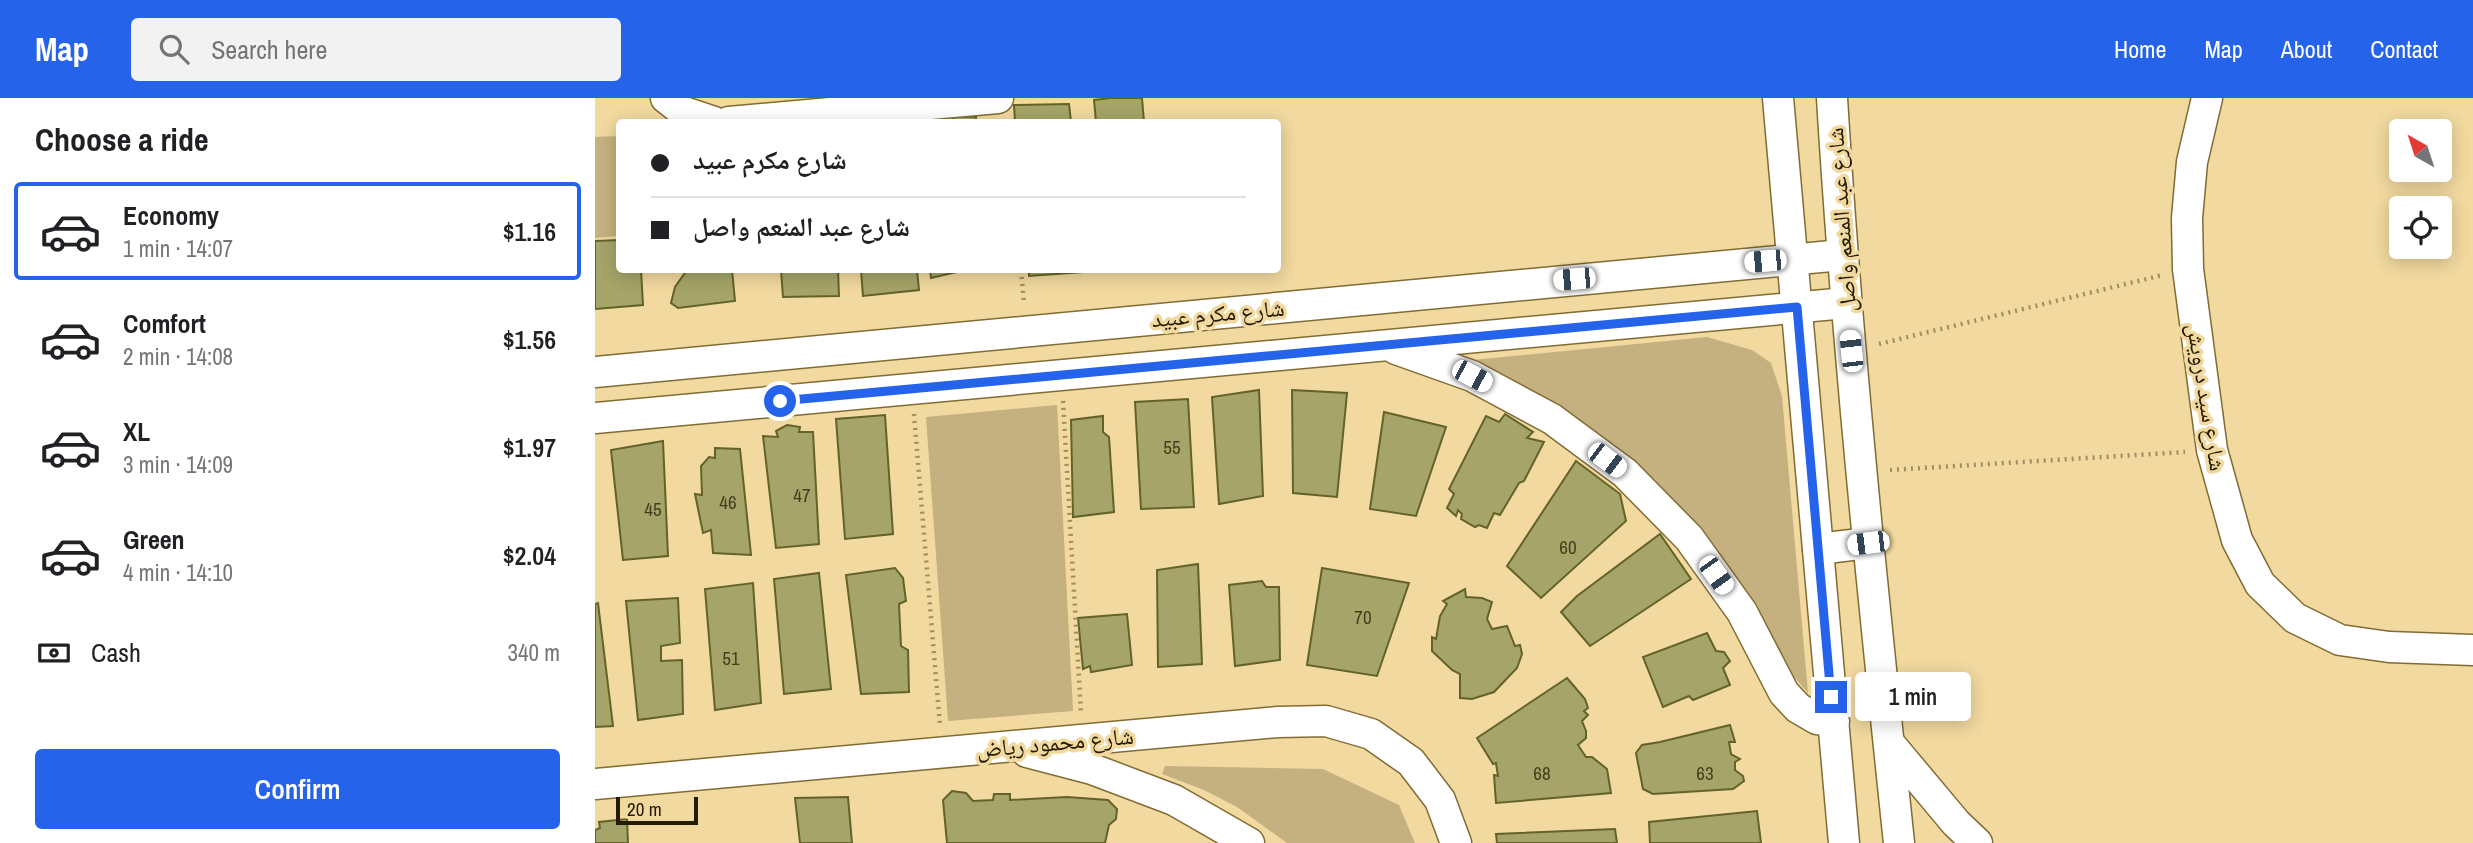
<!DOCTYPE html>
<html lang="en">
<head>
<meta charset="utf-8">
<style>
  :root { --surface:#fff; --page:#f2f2f2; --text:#202124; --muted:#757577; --line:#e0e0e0; --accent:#2563eb }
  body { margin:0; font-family:"Archivo Narrow","Noto Naskh Arabic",sans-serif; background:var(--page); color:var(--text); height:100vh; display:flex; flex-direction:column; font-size:26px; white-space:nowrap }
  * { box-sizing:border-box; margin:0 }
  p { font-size:23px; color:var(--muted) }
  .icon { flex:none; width:38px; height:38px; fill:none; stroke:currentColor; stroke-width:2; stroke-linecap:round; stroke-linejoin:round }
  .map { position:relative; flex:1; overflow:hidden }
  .sheet { display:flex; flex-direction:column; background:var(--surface); width:595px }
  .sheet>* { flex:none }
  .banner { position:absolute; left:21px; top:21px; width:665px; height:154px; border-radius:7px; box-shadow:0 4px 18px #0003; display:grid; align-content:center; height:154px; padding:0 35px; background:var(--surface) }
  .needle { width:46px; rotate:321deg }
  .fabs { position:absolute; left:1794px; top:21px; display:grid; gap:14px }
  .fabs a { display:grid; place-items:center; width:63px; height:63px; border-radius:7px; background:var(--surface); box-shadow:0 4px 18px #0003; font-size:35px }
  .scale { position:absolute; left:21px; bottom:18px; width:82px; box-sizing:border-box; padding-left:7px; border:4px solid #241b04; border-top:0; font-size:19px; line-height:24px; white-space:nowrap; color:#241b04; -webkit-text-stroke:5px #f1d99f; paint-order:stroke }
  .end { position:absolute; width:32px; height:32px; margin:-16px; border:9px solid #2563eb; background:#fff; box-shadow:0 0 0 4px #fff }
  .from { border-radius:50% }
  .bubble { position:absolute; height:49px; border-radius:7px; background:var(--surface); box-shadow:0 4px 18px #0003; font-size:23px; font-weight:600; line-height:49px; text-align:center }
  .car { position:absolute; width:21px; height:42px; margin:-21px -10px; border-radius:9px; box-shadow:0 0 5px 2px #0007; background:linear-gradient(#fff 24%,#345 0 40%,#fff 0 76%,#345 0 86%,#fff 0) }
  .banner b { display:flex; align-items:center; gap:24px; height:66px; font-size:26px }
  .banner b+b { border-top:2px solid var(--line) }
  .banner i { width:18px; height:18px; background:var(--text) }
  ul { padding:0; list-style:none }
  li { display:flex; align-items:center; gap:21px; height:98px; margin:0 14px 10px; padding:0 21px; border:4px solid transparent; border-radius:7px }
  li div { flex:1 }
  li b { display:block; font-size:26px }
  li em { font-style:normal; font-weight:600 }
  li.active { border-color:var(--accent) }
  li>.icon { width:63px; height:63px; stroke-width:1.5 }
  h2 { padding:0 35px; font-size:32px; line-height:84px }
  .pay { display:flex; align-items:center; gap:18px; height:77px; padding:0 35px; font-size:26px }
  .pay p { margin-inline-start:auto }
  .button { display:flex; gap:14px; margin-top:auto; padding:14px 35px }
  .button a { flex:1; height:80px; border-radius:7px; background:var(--accent); color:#fff; font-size:28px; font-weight:600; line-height:80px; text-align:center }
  header { display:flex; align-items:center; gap:42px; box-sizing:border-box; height:98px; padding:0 35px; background:var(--accent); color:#fff }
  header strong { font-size:33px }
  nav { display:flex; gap:38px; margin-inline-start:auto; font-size:24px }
  .search { width:490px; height:63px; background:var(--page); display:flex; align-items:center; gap:18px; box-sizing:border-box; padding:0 24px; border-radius:7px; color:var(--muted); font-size:26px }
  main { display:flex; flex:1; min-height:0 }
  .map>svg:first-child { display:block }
  .green { fill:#c5b180 }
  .building { fill:#a5a569; stroke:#636329; stroke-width:2 }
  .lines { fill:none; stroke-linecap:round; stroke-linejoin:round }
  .minor-casing { stroke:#826c34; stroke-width:33 }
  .path { stroke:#a08e62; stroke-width:4.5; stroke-dasharray:2 5; stroke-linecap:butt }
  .minor { stroke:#fff; stroke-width:30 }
  .route { stroke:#2563eb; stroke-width:9 }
  .labels { text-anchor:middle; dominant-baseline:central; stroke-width:7; stroke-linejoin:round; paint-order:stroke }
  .number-label { font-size:19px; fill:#443e1d }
  .street-label { font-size:23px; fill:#241b04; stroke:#f1d99f }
</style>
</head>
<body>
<header>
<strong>Map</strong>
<div class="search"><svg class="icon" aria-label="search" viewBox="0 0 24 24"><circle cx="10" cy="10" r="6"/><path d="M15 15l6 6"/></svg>Search here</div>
<nav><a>Home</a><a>Map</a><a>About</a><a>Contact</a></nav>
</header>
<main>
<section class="sheet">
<h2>Choose a ride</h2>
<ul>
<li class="active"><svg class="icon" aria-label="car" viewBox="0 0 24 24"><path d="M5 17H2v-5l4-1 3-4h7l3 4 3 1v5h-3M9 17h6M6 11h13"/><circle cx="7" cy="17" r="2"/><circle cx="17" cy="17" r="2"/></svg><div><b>Economy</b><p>1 min · 14:07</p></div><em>$1.16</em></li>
<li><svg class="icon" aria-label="car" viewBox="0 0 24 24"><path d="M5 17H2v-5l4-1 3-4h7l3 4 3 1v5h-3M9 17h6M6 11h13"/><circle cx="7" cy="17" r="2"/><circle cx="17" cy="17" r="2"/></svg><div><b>Comfort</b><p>2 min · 14:08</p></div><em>$1.56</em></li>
<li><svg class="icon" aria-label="car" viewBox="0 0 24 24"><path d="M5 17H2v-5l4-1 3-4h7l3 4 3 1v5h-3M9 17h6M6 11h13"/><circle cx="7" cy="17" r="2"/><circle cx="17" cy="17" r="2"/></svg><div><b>XL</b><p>3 min · 14:09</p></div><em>$1.97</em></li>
<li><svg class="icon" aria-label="car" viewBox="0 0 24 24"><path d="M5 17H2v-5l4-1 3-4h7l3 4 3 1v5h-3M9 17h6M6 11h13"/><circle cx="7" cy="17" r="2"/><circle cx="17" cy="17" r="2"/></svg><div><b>Green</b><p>4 min · 14:10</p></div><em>$2.04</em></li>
</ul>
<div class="pay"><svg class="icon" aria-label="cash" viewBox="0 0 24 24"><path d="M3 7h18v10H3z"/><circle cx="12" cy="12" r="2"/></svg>Cash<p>340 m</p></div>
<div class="button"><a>Confirm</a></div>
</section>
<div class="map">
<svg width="1878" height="745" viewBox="0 0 1878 745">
  <rect width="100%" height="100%" fill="#f1d99f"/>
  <g class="green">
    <path d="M24,38V138L0,140V39Z"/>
    <path d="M1112,239L1157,252L1176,265L1187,298L1213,595L1200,580L1184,577L1080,409L857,264Z"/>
    <path d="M462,307L478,613L353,623L331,319Z"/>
    <path d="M570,668L728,671L804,707L820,745H692L642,709L609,692L567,676Z"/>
  </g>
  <g class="building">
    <path d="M516,0H547L549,24H501L499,2Z"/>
    <path d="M474,6L476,24H420L419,7Z"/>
    <path d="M357,18L381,19V24H359Z"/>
    <path d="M24,142V172H46L48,207L0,211V143Z"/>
    <path d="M92,172H137L140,203L83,210L76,205L80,189Z"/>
    <path d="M186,172H243L244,198L188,199Z"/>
    <path d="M266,172H322L324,192L268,198Z"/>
    <path d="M335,172H370L336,180Z"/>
    <path d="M434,172H488V174L434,178Z"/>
    <path d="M664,292L668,398L624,406L617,299Z"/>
    <path d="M697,292L752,295L742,399L698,395Z"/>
    <path d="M593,301L599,409L546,411L540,304Z"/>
    <path d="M789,314L851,329L821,418L775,411Z"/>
    <path d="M910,316L938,334L932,340L949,344L929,383L924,385L905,417L899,415L892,430L884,427L880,429L866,421L867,416L863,412L861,418L852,410L859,396L854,391L891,318L904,324Z"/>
    <path d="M290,317L298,436L250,441L241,321Z"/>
    <path d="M508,318V334L514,339L519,414L478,419L476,322Z"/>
    <path d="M192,327L205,329L204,334H218L224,446L181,450L168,338L183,339L181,333Z"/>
    <path d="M68,343L73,458L28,462L16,352Z"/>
    <path d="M120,350L145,351L156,457L118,455L116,432L108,435L100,396L107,397L106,368L114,359L120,360Z"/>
    <path d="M981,363L1025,396L1031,423L946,500L912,468Z"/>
    <path d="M1065,436L1096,481L995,548L966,514L982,498Z"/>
    <path d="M603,466L607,566L563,569L562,472Z"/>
    <path d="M300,470L308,480L311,503L304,506L306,548L313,552L314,594L266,596L251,477Z"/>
    <path d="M727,470L814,485L782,578L712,567Z"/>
    <path d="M224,475L236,591L189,596L179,481Z"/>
    <path d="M667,483L671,489H684L685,562L640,568L634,487Z"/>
    <path d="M158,485L166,605L120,612L110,491Z"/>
    <path d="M870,491L871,499L887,500L897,504L892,521L897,531L912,528L920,548L925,547L927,556L922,570L899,594L877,601L865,600V576L857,572L837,553V539L841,541L845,518L852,506L848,503Z"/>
    <path d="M83,500L85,545L66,548V563L87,562L88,616L43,622L31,503Z"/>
    <path d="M3,505L18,628L0,629V506Z"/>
    <path d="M532,516L537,567L496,574L495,568L488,571L483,520Z"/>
    <path d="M1112,535L1121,553L1129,554L1135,563L1128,570L1135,587L1098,602L1094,598L1068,609L1048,559Z"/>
    <path d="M972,580L990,601L993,610L989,613L993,617L987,623L991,633V640L983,647L991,659H997L1012,671L1016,695L901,705L899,677L903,678L901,665L898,666L882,640Z"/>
    <path d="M1135,627L1140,644H1134L1136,656L1145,661L1140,664V672L1148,678L1149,683L1138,691L1058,696L1048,691L1041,655L1047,647L1065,644Z"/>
    <path d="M357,693L371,695L378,703L398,702L399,696H415V702L472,699L513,702L522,711L521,721L514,727L510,745H352L348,702Z"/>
    <path d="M253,699L257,745H205L200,700Z"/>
    <path d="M1162,713L1166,745H1055L1054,724Z"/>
    <path d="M32,721L33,745H0V732L5,730L4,724Z"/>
    <path d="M1020,731L1022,745H902L901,736Z"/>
  </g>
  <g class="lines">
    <defs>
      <g id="minor">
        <path d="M71,0L89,14L119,24"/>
        <path d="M1183,0L1249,745"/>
        <path d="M1237,0C1252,249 1278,497 1304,745"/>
        <path d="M1612,0L1597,64L1592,120L1593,171L1617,352L1642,442L1665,486L1700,520L1745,542L1794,549L1878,552"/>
        <path d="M134,24L403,0"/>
        <path d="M801,251L877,278L957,321L1030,375L1094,440L1147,514L1189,595L1203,610L1222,621L1239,623"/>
        <path d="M0,274L1247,157"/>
        <path d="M0,320L1251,205"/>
        <path d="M1223,451L1273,445"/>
        <path d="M1294,645L1361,725L1382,745"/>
        <path d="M432,654L497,671L579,702L654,745"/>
        <path d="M0,686L683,624L731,623L776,636L816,664L845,702L861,745"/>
      </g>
    </defs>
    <use href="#minor" class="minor-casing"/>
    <g class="path">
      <path d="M426,172L429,205"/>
      <path d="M1284,246L1568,177"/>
      <path d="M468,303L486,615"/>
      <path d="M319,316L345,628"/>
      <path d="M1295,372L1590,354"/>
    </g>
    <use href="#minor" class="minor"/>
  </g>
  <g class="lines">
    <path class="route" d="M185,303L1202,209L1236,599"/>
  </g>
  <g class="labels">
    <g class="number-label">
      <text x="577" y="349">55</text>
      <text x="207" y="397">47</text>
      <text x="133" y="404">46</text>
      <text x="58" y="411">45</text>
      <text x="973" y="449">60</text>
      <text x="768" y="519">70</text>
      <text x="136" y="560">51</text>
      <text x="947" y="675">68</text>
      <text x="1110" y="675">63</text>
    </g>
    <g class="street-label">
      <text transform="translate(1246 122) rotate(-94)">شارع عبد المنعم واصل</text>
      <text transform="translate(623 215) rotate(-5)">شارع مكرم عبيد</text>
      <text transform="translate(1612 299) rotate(81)">شارع سيد درويش</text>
      <text transform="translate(460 644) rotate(-5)">شارع محمود رياض</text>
    </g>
  </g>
</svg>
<div class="fabs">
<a><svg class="needle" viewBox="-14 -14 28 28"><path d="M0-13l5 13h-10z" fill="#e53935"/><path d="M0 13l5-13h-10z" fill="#757577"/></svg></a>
<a><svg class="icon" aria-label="locate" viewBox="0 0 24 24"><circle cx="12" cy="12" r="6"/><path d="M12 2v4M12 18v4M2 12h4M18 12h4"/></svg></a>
</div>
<div class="scale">20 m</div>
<i class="end from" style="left:185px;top:303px"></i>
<i class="end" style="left:1236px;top:599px"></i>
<div class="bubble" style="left:1260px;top:574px;width:116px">1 min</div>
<i class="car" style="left:1170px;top:163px;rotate:265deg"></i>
<i class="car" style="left:979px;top:181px;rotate:265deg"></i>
<i class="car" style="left:1256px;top:253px;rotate:354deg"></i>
<i class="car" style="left:877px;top:278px;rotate:118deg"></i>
<i class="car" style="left:1012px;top:362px;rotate:127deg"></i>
<i class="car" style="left:1273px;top:445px;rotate:263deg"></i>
<i class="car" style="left:1121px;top:477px;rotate:144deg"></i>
<div class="banner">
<b><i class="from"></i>شارع مكرم عبيد</b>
<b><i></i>شارع عبد المنعم واصل</b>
</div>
</div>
</main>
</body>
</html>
